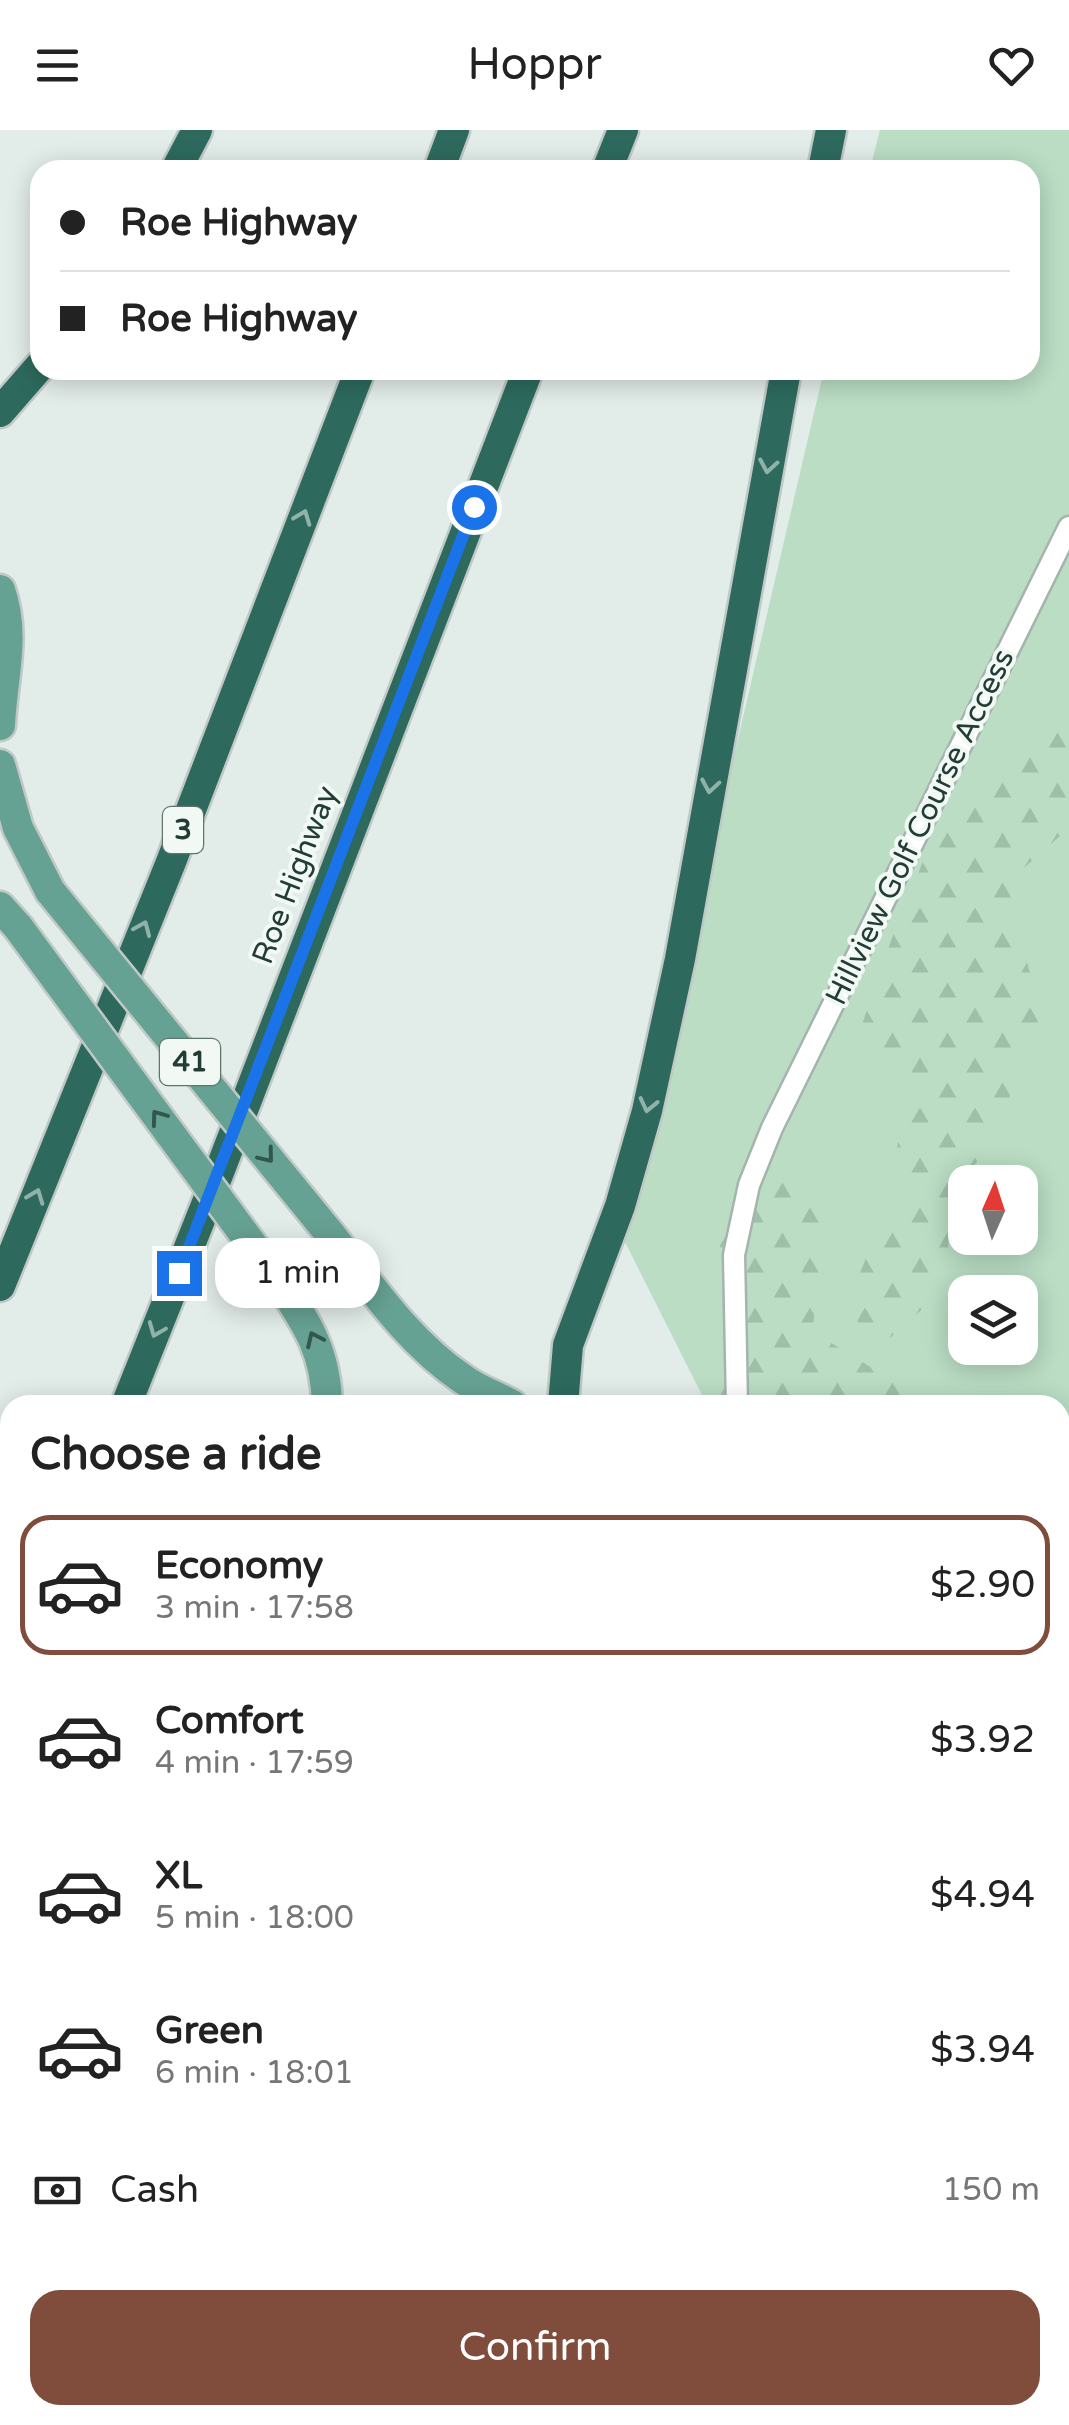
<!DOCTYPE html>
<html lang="en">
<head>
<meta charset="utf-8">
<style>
  :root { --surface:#fff; --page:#f6f6f6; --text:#222; --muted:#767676; --line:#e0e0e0; --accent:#804c3b }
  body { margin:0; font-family:"Varela Round",sans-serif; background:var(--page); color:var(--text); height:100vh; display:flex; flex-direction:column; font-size:38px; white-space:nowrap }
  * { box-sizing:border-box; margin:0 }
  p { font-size:32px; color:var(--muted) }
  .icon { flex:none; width:55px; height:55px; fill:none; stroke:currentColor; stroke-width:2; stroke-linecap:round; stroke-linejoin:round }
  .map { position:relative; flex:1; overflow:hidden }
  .details { position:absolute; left:0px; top:1265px; width:1070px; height:1030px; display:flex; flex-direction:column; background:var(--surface); border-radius:30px 30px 0 0; box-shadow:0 5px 25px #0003 }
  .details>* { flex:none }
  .banner { position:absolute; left:30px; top:30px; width:1010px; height:220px; border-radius:30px; box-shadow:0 5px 25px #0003; display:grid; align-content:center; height:220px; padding:0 30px; background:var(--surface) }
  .needle { width:65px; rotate:3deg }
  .buttons { position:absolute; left:948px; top:1035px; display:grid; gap:20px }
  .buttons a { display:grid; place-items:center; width:90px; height:90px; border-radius:20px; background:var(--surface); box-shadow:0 5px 25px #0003; font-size:50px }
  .end { position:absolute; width:45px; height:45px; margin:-22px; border:12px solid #1a73e8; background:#fff; box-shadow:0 0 0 5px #fff }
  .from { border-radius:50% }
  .bubble { position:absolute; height:70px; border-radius:30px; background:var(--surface); box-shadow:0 5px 25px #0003; font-size:32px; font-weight:600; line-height:70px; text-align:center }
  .banner b { display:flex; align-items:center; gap:35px; height:95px; font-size:38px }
  .banner b+b { border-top:2px solid var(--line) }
  .banner i { width:25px; height:25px; background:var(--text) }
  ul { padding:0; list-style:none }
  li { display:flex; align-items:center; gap:30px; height:140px; margin:0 20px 15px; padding:0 10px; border:5px solid transparent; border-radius:30px }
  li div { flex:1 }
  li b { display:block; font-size:38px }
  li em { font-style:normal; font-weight:600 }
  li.on { border-color:var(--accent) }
  li>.icon { width:90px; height:90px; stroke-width:1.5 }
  h2 { padding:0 30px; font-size:45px; line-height:120px }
  .pay { display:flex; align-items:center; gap:25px; height:110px; padding:0 30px; font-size:38px }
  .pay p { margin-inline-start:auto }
  .cta { display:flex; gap:20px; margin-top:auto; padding:20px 30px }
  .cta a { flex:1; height:115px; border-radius:30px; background:var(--accent); color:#fff; font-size:40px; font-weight:600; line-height:115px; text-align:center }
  header { display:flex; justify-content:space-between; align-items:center; height:130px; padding:0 30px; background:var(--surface); font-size:45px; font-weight:600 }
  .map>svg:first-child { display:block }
  .grass { fill:#baddc4; fill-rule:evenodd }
  .forest { fill:url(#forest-firs) }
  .park { fill:url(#park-tufts) }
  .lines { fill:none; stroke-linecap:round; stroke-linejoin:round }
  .service-casing { stroke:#a5b4af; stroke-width:25 }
  .primary-casing { stroke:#c1c9c7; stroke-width:35 }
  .motorway-casing { stroke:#c1c9c7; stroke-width:35 }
  .service { stroke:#fff; stroke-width:20 }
  .primary { stroke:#66a293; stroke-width:30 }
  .motorway { stroke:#2d6a5d; stroke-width:30 }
  .primary-bridge-casing { stroke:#c1c9c7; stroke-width:35; stroke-linecap:butt }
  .primary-bridge { stroke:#66a293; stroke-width:30 }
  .oneway { stroke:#90b2a9 }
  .oneway2 { stroke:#33564d }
  .route { stroke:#1a73e8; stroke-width:12 }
  .labels { text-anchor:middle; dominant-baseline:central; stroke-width:8; stroke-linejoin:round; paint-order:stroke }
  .shield { fill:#f2f9f5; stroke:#60756f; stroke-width:2.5 }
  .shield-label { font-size:28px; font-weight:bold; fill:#223d36 }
  .street-label { font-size:30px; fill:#223d36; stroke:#f2f9f5 }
</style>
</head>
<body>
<header><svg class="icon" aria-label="menu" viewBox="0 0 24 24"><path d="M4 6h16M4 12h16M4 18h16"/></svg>Hoppr<svg class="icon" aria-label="heart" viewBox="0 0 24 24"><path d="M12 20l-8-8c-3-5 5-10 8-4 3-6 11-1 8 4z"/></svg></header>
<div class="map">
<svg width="1069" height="2295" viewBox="0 0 1069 2295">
  <defs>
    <pattern id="forest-firs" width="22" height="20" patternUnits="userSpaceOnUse" patternTransform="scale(2.5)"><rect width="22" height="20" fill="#baddc4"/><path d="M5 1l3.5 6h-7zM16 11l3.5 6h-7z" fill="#a0bfa9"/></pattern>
    <pattern id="park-tufts" width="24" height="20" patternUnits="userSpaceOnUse" patternTransform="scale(2.5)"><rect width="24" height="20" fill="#baddc4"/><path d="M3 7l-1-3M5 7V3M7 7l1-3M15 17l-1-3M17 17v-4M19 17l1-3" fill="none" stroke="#a0bfa9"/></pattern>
  </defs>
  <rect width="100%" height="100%" fill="#e2ece8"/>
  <path class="grass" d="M880,0H1069V1998L1060,1980V1275H707L622,1106L824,240H1030V40H870ZM965,1052H1020V1108H965ZM965,1162H1020V1218H965Z"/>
  <g class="forest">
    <path d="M1069,594V698L1017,744L1012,778L1031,847L1039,900L984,1025L952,1058L948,1118L927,1175L891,1207L859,1204L854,1157L882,1090L924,1072L918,1049L894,1039L906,957L890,932L865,922L857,909L892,808L928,719L1050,604Z"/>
    <path d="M780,1043L819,1056L828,1093L812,1201L872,1238L912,1254L934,1275H715L728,1213L719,1104Z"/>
    <path d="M1060,1795L1069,1799V1998L1060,1980Z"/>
  </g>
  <path class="park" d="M313,2285H966L972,2295H307Z"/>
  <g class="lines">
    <defs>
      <g id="service">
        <path d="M737,1275L734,1125L749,1055L772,998L1069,397"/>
        <path d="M1060,2028L1069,2045"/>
        <path d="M600,2285L603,2295"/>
      </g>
      <g id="primary">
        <path d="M0,460C16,506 2,548 0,595"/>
        <path d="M0,635L18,698L50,761"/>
        <path d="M0,777L18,797"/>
        <path d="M330,1104C370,1155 408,1212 463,1249C478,1260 496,1266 512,1275"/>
        <path d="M278,1150C307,1194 326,1221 327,1275"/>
        <path d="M1060,2136L1069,2153"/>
        <path d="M1060,2277L1069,2293"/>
      </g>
      <g id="motorway">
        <path d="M176,40L197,0"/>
        <path d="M439,40L454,0"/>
        <path d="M607,40L623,0"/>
        <path d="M823,40L831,0"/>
        <path d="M0,282L40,236"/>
        <path d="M0,1156L171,732L360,240"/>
        <path d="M126,1275L218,1045L528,240"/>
        <path d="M563,1275L568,1215L620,1076L647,981L680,829L786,240"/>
        <path d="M0,1590L10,1565"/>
        <path d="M0,2054L10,2031"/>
      </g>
    </defs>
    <use href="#service" class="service-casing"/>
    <use href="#primary" class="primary-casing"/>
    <use href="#motorway" class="motorway-casing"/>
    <use href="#service" class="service"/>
    <use href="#primary" class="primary"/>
    <use href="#motorway" class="motorway"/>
    <defs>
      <g id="primary-bridge">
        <path d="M50,761L330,1104"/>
        <path d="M18,797L278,1150"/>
      </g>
    </defs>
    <use href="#primary-bridge" class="primary-bridge-casing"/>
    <use href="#primary-bridge" class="primary-bridge"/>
  </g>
  <defs><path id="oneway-chevron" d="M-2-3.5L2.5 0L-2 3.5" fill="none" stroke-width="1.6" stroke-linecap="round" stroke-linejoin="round" transform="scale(2.5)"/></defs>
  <g class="oneway">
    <use href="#oneway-chevron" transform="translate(768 336) rotate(100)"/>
    <use href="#oneway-chevron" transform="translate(303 387) rotate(-69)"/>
    <use href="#oneway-chevron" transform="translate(710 656) rotate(100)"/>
    <use href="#oneway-chevron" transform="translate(143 798) rotate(-67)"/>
    <use href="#oneway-chevron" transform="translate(648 975) rotate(103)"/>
    <use href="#oneway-chevron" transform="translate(36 1066) rotate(-69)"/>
    <use href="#oneway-chevron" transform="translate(156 1200) rotate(112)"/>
  </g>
  <g class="oneway2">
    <use href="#oneway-chevron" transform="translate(158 987) rotate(-126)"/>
    <use href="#oneway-chevron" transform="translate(267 1026) rotate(51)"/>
    <use href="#oneway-chevron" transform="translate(314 1209) rotate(-115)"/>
  </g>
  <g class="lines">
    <path class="route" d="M179,1143L474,377"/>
  </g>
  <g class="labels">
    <g class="shield">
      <rect x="163" y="677" width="40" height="46" rx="8"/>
      <rect x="160" y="909" width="60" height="46" rx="8"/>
    </g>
    <g class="shield-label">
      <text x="183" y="700">3</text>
      <text x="190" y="932">41</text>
    </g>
    <g class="street-label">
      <text transform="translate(920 697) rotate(-64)">Hillview Golf Course Access</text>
      <text transform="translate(295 745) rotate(-69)">Roe Highway</text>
    </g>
  </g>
</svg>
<div class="buttons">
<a><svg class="needle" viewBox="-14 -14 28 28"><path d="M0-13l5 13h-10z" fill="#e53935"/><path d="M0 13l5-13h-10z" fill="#767676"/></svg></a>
<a><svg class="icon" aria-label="layers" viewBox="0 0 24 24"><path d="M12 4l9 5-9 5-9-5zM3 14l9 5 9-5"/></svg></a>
</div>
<i class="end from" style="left:474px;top:377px"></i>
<i class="end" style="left:179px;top:1143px"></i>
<div class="bubble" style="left:215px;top:1108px;width:165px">1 min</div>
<div class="banner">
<b><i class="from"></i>Roe Highway</b>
<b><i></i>Roe Highway</b>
</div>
<section class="details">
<h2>Choose a ride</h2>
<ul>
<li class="on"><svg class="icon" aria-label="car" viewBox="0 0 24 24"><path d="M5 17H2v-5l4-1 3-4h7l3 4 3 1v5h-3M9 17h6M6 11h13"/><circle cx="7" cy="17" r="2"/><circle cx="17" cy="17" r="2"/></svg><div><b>Economy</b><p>3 min · 17:58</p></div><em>$2.90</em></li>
<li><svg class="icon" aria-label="car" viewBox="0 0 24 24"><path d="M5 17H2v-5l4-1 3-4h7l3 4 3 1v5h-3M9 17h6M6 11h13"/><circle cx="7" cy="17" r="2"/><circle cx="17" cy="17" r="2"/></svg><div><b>Comfort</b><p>4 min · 17:59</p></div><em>$3.92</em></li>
<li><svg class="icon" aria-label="car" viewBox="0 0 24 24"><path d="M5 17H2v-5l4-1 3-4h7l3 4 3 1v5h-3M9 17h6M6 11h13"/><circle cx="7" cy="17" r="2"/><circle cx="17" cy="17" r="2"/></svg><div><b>XL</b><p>5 min · 18:00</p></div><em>$4.94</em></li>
<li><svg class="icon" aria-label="car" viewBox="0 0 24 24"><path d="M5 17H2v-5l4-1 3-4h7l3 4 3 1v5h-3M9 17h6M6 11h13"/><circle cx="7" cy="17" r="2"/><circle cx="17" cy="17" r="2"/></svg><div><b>Green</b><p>6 min · 18:01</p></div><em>$3.94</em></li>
</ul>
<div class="pay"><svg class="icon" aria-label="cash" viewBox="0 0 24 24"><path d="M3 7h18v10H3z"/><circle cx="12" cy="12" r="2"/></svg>Cash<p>150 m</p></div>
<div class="cta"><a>Confirm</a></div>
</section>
</div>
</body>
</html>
